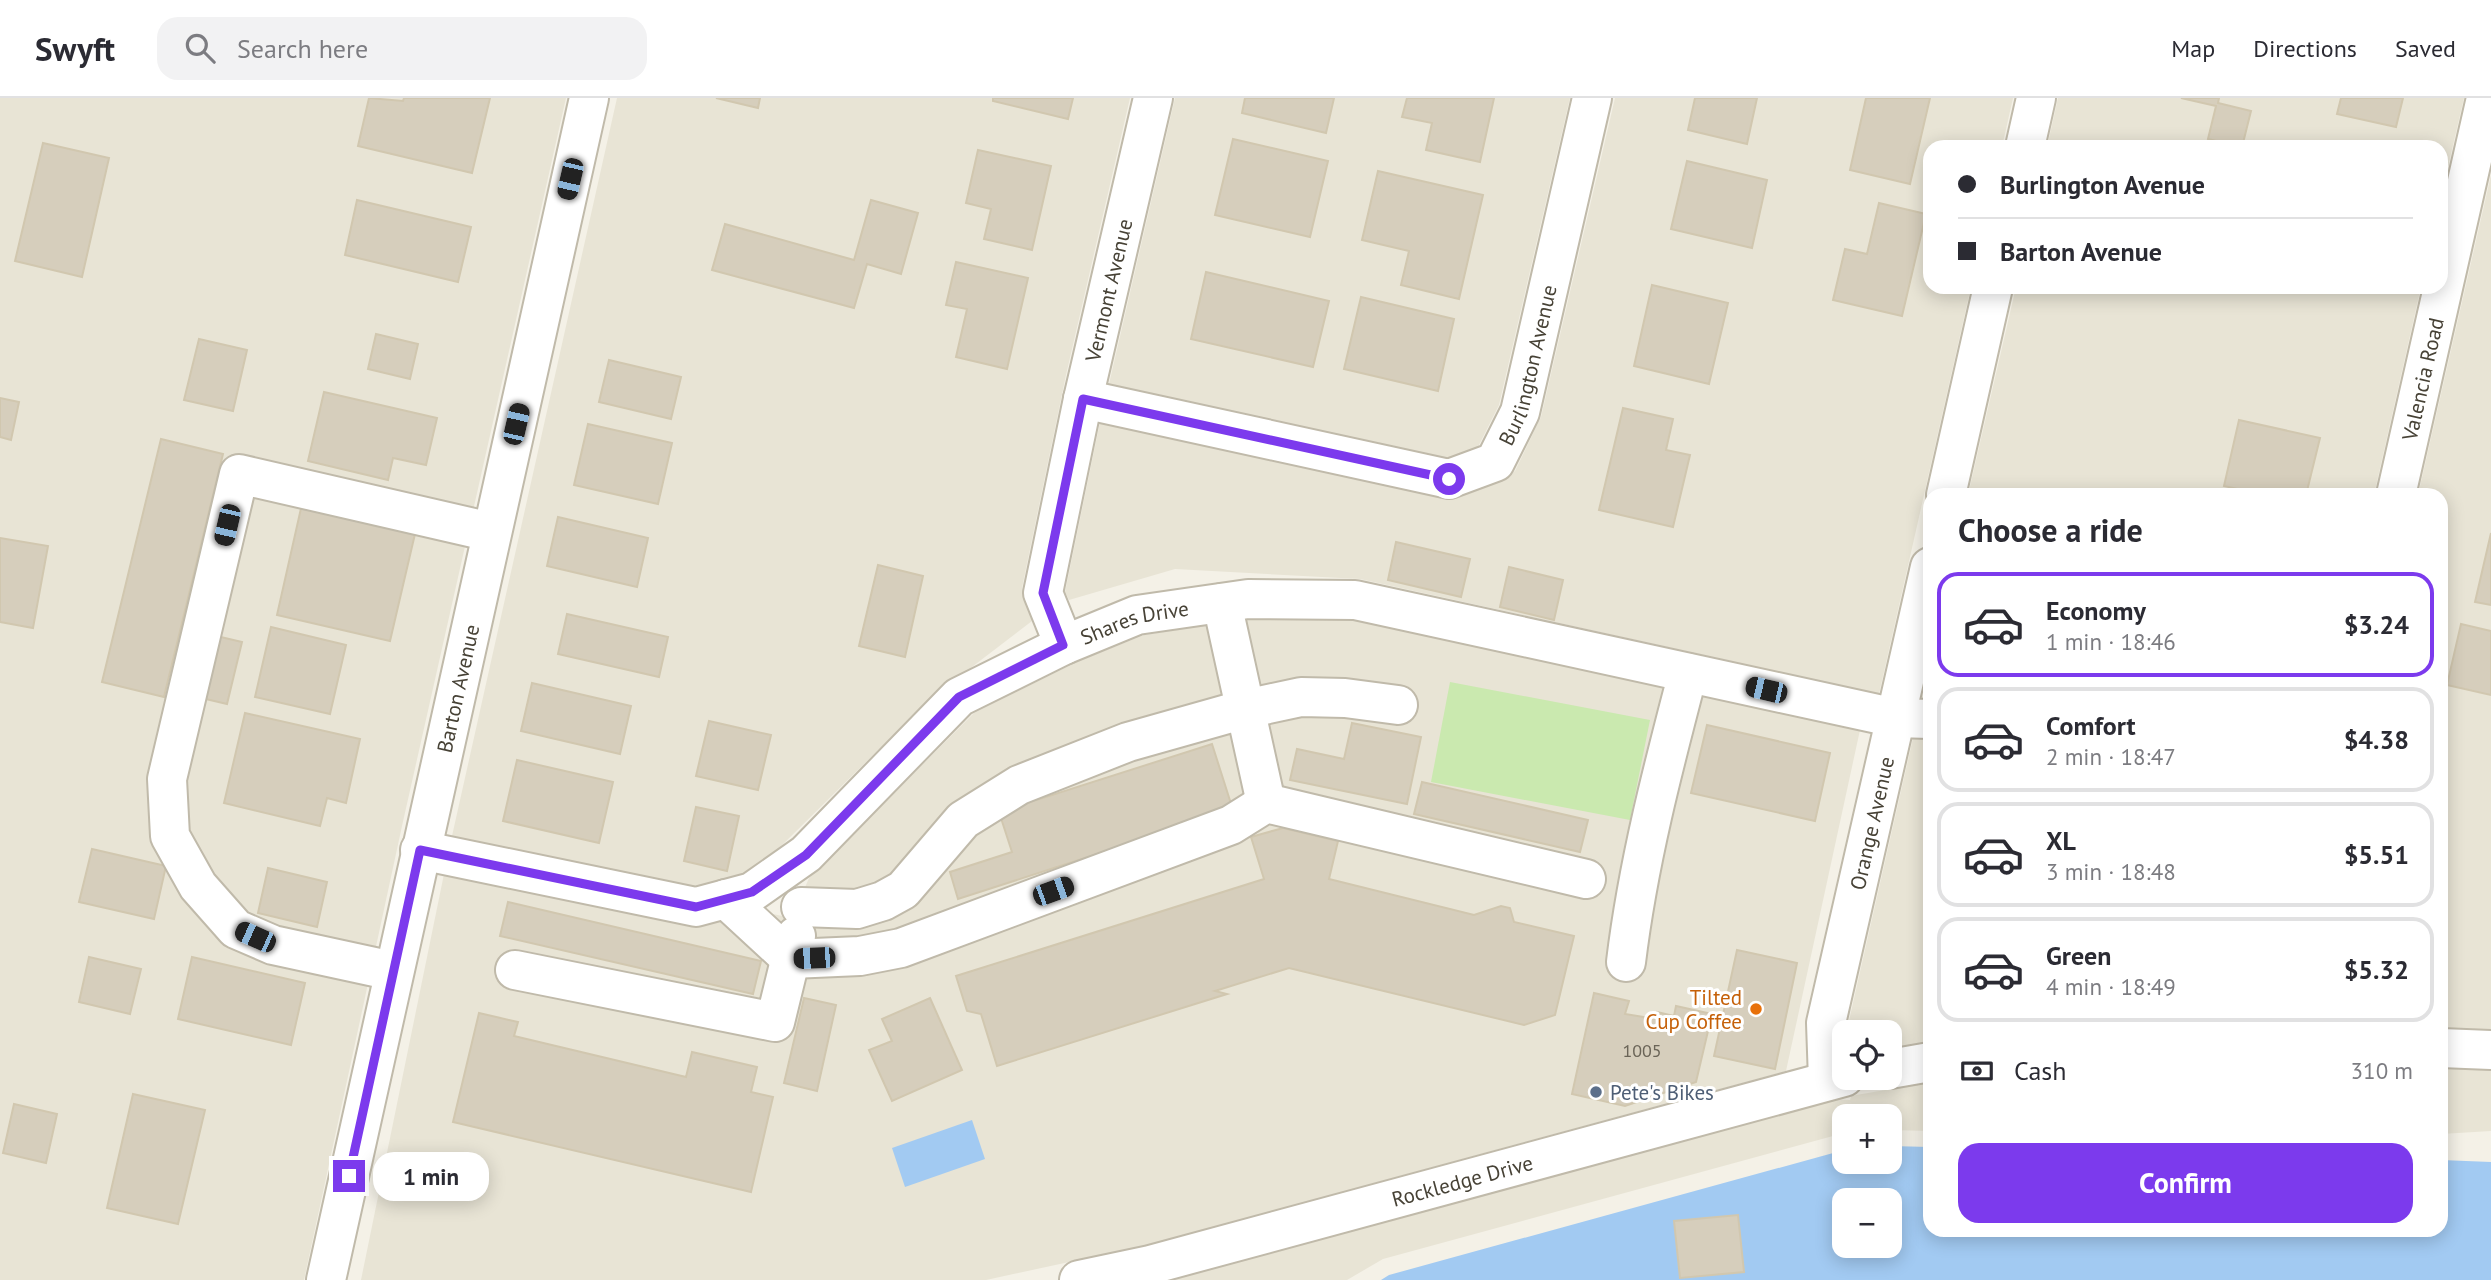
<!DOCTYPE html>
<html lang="en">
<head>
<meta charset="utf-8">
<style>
  :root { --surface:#fff; --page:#f2f2f3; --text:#2b2b33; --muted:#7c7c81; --line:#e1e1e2; --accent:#7c3aed }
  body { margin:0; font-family:"PT Sans",sans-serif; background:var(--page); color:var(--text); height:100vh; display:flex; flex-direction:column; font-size:26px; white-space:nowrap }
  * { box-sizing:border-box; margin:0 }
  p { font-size:23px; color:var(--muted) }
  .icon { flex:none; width:38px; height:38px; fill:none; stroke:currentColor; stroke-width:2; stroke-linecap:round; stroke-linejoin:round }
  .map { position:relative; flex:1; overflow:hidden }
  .side { position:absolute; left:1923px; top:390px; width:525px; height:749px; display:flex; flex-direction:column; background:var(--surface); border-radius:21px; box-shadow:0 4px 18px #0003 }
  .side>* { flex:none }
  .banner { position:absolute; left:1923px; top:42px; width:525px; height:154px; border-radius:21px; box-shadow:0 4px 18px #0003; display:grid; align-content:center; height:154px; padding:0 35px; background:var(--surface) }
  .controls { position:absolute; left:1832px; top:922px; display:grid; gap:14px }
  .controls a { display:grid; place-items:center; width:70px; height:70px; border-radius:14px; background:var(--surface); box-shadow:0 4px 18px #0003; font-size:35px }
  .end { position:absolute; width:32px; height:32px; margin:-16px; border:9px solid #7c3aed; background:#fff; box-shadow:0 0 0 4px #fff }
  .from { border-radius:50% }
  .bubble { position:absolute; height:49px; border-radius:21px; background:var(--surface); box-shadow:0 4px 18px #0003; font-size:23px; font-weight:700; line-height:49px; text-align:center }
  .car { position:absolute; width:21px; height:42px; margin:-21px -10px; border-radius:9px; box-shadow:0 0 5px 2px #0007; background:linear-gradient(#222 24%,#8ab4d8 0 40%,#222 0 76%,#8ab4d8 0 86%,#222 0) }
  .banner b { display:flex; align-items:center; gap:24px; height:66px; font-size:26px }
  .banner b+b { border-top:2px solid var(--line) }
  .banner i { width:18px; height:18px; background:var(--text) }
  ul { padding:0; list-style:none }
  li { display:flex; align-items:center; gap:21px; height:105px; margin:0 14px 10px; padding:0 21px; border:4px solid var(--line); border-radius:21px }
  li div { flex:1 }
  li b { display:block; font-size:26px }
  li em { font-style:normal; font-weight:700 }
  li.on { border-color:var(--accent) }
  li>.icon { width:63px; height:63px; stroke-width:1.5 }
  h2 { padding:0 35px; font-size:32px; line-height:84px }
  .pay { display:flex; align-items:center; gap:18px; height:77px; padding:0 35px; font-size:26px }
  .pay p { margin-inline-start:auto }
  .action { display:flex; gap:14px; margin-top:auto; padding:14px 35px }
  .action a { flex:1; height:80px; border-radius:21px; background:var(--accent); color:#fff; font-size:28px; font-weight:700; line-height:80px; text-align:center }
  header { display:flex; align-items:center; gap:42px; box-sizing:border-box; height:98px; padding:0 35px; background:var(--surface); border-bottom:2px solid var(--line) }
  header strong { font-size:33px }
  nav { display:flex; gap:38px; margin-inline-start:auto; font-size:24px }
  .search { width:490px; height:63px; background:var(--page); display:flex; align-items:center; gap:18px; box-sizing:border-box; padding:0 24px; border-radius:21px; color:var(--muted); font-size:26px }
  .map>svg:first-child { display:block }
  .residential { fill:#e8e4d5 }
  .green { fill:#cae9af }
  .water { fill:#a2caf2; fill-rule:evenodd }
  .building { fill:#d6cebc; stroke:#d1c7af; stroke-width:2 }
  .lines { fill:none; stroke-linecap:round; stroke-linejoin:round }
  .minor-casing { stroke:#c0baaa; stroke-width:42 }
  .minor { stroke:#fff; stroke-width:38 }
  .route { stroke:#7c3aed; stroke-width:9 }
  .food-dot { fill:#e8710a; stroke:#fff; stroke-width:2.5 }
  .service-dot { fill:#5c6f8a; stroke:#fff; stroke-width:2.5 }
  .labels { text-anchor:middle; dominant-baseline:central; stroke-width:6; stroke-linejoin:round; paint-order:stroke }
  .number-label { font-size:18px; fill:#6b6558 }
  .street-label { font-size:21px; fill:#474236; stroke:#fff }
  .food-label { font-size:21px; fill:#c56008; stroke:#fff; text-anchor:end }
  .service-label { font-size:21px; fill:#4e5e75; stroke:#fff; text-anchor:start }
</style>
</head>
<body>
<header>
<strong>Swyft</strong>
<div class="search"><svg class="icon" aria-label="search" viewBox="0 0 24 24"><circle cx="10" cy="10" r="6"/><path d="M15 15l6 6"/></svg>Search here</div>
<nav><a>Map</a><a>Directions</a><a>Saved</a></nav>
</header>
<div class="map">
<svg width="2491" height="1182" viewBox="0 0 2491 1182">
  <rect width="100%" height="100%" fill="#f4f1e7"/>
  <g class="residential">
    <path d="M0,0H566L402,728L304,1182H0Z"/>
    <path d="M617,0H1130L1066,277L1022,490L1032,523L968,572L948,583L769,760L742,777L694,789L452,738Z"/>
    <path d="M1175,0H1570L1499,307L1478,349L1446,361L1109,286Z"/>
    <path d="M1615,0H2013L2002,49H1930V189H1971L1879,596L1360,481L1175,471L1069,502L1065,494L1100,324L1445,400L1459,399L1504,381L1515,373L1541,319Z"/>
    <path d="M2058,0H2464L2441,99V49H2047Z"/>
    <path d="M2491,77V933L2441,931V397H2418Z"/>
    <path d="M2016,189H2421L2374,397H1968Z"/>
    <path d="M1251,520L1354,521L1860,632L1786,973L1143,1148L986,1182H361L444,776L692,828L758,813L792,820L809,780L974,615L1074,565L1144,537Z"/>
    <path d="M1930,565V944L1890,951V934H1848V927Z"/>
    <path d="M2441,969L2491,971V1033L2441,1036Z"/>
    <path d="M1930,984V1033L1890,1032V1018H1844V1035L1383,1161L1347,1182H1169L1833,1001L1850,1002L1851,998Z"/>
  </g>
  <path class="green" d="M1450,584L1650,622L1630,722L1431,684Z"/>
  <g class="water">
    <path d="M972,1022L985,1061L905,1089L892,1050Z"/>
    <path d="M1890,1048L1930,1049V1132H2441V1062L2491,1064V1182H1381L1389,1177L1844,1052V1064H1890ZM1844,1102H1890V1148H1844Z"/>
  </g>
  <g class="building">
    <path d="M369,0L403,3L404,0H490L472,75L358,48Z"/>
    <path d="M716,0H760L758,10Z"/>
    <path d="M993,0H1073L1068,21L993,3Z"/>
    <path d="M1245,0H1334L1326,35L1242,15Z"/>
    <path d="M1407,0H1494L1480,64L1426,52L1432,25L1402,19Z"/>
    <path d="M1695,0H1757L1747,46L1688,32Z"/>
    <path d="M1866,0H1930L1910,86L1850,72Z"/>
    <path d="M2181,0H2219L2218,5L2251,13L2242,49L2208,41L2216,8Z"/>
    <path d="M2341,0H2403L2396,29L2337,16Z"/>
    <path d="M1233,41L1328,63L1310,139L1215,117Z"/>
    <path d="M43,45L109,60L82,179L15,163Z"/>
    <path d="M978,52L1051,68L1032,152L984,141L991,111L966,105Z"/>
    <path d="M1687,63L1767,82L1752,150L1671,131Z"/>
    <path d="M1378,73L1483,97L1459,201L1401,187L1409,153L1362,142Z"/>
    <path d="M357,102L471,129L458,184L345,157Z"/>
    <path d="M871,102L918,115L901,176L867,166L854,210L712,172L725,126L854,162Z"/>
    <path d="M1879,105L1926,116L1902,218L1833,202L1845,151L1867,156Z"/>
    <path d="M956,164L1028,180L1007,271L956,259L967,211L946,207Z"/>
    <path d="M1206,174L1329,203L1313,269L1191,241Z"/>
    <path d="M1652,187L1728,205L1709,286L1634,268Z"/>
    <path d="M1361,199L1454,221L1438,293L1344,271Z"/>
    <path d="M376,236L418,246L410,281L368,271Z"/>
    <path d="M199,241L247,252L233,313L184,302Z"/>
    <path d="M609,262L681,279L671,321L599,304Z"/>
    <path d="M324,294L437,320L426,367L393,360L388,382L308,363Z"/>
    <path d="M0,300L19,304L11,342L0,339Z"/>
    <path d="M1623,310L1673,321L1666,352L1690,357L1673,429L1599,412Z"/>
    <path d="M2239,322L2320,340L2306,397H2265L2224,388Z"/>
    <path d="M588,326L672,345L658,406L574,387Z"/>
    <path d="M161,341L223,356L164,599L102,584Z"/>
    <path d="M304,397L418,423L390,543L277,517Z"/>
    <path d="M558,419L648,440L637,489L547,468Z"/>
    <path d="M2491,435V507L2475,504Z"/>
    <path d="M0,440L48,448L33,530L0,524Z"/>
    <path d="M1396,444L1470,461L1461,499L1388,482Z"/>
    <path d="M878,467L923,478L905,559L859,548Z"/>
    <path d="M1509,469L1563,482L1554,522L1500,509Z"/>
    <path d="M567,516L668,539L659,579L558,556Z"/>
    <path d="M2461,526L2491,533V597L2447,587Z"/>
    <path d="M271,529L346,547L330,616L255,599Z"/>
    <path d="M208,536L242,544L227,606L193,598Z"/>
    <path d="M532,585L631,608L620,656L521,633Z"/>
    <path d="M245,615L360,641L346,705L327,700L320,728L224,705Z"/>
    <path d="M709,623L771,637L758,692L696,678Z"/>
    <path d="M1352,625L1421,639L1407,706L1290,682L1297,651L1344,661Z"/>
    <path d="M1707,627L1830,655L1815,723L1691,695Z"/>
    <path d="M1212,646L1233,712L958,801L950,774L1012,754L999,714Z"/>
    <path d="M517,662L613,684L599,745L503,723Z"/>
    <path d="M1422,684L1588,722L1580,754L1414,716Z"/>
    <path d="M696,709L739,718L727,773L684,763Z"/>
    <path d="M1283,730L1338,743L1329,781L1474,817L1501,808L1510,810L1514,824L1574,838L1555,917L1524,927L1289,870L1215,893L1227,896L997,968L981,916L967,913L956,878L1264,781L1251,739Z"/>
    <path d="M92,751L166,768L154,821L79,804Z"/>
    <path d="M268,770L327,784L317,829L258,815Z"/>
    <path d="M508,804L761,863L753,896L500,838Z"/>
    <path d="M1737,852L1797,865L1775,971L1714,958Z"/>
    <path d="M89,859L141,871L130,916L79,904Z"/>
    <path d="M192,859L305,885L291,947L178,921Z"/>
    <path d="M1594,895L1629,903L1625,916L1656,921L1657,914L1674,918L1676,908L1712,916L1696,984L1625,1008L1572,996Z"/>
    <path d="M804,900L836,907L817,993L784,985Z"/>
    <path d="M930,900L962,972L892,1003L869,952L892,943L882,921Z"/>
    <path d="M479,915L518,924L514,938L686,979L692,954L757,969L751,994L773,999L751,1094L453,1024Z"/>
    <path d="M133,996L205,1012L178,1126L107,1110Z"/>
    <path d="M14,1006L57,1016L46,1065L3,1055Z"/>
    <path d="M1738,1117L1744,1174L1680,1180L1674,1123Z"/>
  </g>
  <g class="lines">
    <defs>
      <g id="minor">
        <path d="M2025,49L2036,0"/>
        <path id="s1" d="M1083,301L1449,381L1495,364L1520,314L1592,0"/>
        <path d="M1946,397L1993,189"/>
        <path id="s2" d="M2396,397L2486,0"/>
        <path d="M1222,505L1266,705"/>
        <path id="s3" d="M1064,547L1043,495L1083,301L1153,0"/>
        <path id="s4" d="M420,752L696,809L752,794L806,756L959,599L1064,547L1137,517L1248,501L1355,502L1896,620L1930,621"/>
        <path d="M726,801L791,861L860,858L901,850L1231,727L1266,705L1586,781"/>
        <path d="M801,809L857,811L883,803L903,792L963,722L1019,687L1128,644L1245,611L1301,599L1345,600L1398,607"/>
        <path d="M1626,864C1638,765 1663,670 1688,575"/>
        <path d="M515,872L775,924L796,838"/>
        <path d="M393,873L273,847L236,831L198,788L170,738L167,681L239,376L491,434"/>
        <path d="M2441,950L2491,952"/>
        <path d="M1890,971L1930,964"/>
        <path id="s5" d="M1828,982L1826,925L1930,469"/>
        <path id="s6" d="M326,1182L589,0"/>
        <path id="s7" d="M1079,1182L1150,1167L1844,979"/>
      </g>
    </defs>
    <use href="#minor" class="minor-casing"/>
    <use href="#minor" class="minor"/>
  </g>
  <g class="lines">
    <path class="route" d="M349,1078L420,752L696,809L752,794L806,757L959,599L1063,547L1043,495L1083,301L1449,381"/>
  </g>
  <circle class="food-dot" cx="1756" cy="911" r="7"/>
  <circle class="service-dot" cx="1596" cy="994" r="7"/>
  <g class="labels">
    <g class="number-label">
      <text x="1642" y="952">1005</text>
    </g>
    <g class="street-label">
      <text stroke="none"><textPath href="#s3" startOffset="366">Vermont Avenue</textPath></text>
      <text stroke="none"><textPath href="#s1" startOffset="527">Burlington Avenue</textPath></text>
      <text stroke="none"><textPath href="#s2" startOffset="119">Valencia Road</textPath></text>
      <text stroke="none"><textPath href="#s4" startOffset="817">Shares Drive</textPath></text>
      <text stroke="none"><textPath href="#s6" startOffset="606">Barton Avenue</textPath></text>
      <text stroke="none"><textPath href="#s5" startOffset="262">Orange Avenue</textPath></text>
      <text stroke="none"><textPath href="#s7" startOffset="396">Rockledge Drive</textPath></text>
    </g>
    <g class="food-label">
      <text x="1742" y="899">Tilted<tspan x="1742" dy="24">Cup Coffee</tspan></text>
    </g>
    <g class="service-label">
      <text x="1610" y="994">Pete's Bikes</text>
    </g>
  </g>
</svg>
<div class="controls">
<a><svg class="icon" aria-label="locate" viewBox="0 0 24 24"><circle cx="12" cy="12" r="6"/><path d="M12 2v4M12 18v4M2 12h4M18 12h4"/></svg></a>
<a>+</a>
<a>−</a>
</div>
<i class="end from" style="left:1449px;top:381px"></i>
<i class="end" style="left:349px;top:1078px"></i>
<div class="bubble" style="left:373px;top:1054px;width:116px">1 min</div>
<i class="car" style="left:570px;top:81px;rotate:193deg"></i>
<i class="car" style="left:516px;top:326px;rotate:13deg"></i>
<i class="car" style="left:227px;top:427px;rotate:193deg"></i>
<i class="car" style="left:1766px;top:592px;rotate:283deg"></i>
<i class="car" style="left:1053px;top:793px;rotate:70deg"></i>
<i class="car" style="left:255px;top:839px;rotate:294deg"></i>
<i class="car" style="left:814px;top:860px;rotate:268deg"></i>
<div class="banner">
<b><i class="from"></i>Burlington Avenue</b>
<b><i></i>Barton Avenue</b>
</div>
<section class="side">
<h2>Choose a ride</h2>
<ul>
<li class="on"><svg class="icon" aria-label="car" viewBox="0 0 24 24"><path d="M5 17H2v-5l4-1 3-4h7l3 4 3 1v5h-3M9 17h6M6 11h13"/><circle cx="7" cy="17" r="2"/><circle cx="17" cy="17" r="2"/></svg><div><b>Economy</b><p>1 min · 18:46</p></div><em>$3.24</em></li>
<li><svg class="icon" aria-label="car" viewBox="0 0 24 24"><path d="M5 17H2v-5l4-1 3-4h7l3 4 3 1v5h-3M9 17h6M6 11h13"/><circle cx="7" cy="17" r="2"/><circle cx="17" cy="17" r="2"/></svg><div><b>Comfort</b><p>2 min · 18:47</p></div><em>$4.38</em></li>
<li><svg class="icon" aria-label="car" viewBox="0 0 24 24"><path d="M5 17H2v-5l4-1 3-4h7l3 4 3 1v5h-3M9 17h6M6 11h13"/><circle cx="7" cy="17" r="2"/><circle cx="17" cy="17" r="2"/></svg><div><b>XL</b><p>3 min · 18:48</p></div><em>$5.51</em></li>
<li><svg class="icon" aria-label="car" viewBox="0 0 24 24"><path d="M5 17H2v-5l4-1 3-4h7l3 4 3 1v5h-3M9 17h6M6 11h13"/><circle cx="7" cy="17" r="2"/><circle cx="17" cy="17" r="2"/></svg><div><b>Green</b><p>4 min · 18:49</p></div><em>$5.32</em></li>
</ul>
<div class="pay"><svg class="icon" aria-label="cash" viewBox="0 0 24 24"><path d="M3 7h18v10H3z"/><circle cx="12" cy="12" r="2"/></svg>Cash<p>310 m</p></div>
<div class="action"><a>Confirm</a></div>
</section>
</div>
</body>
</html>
